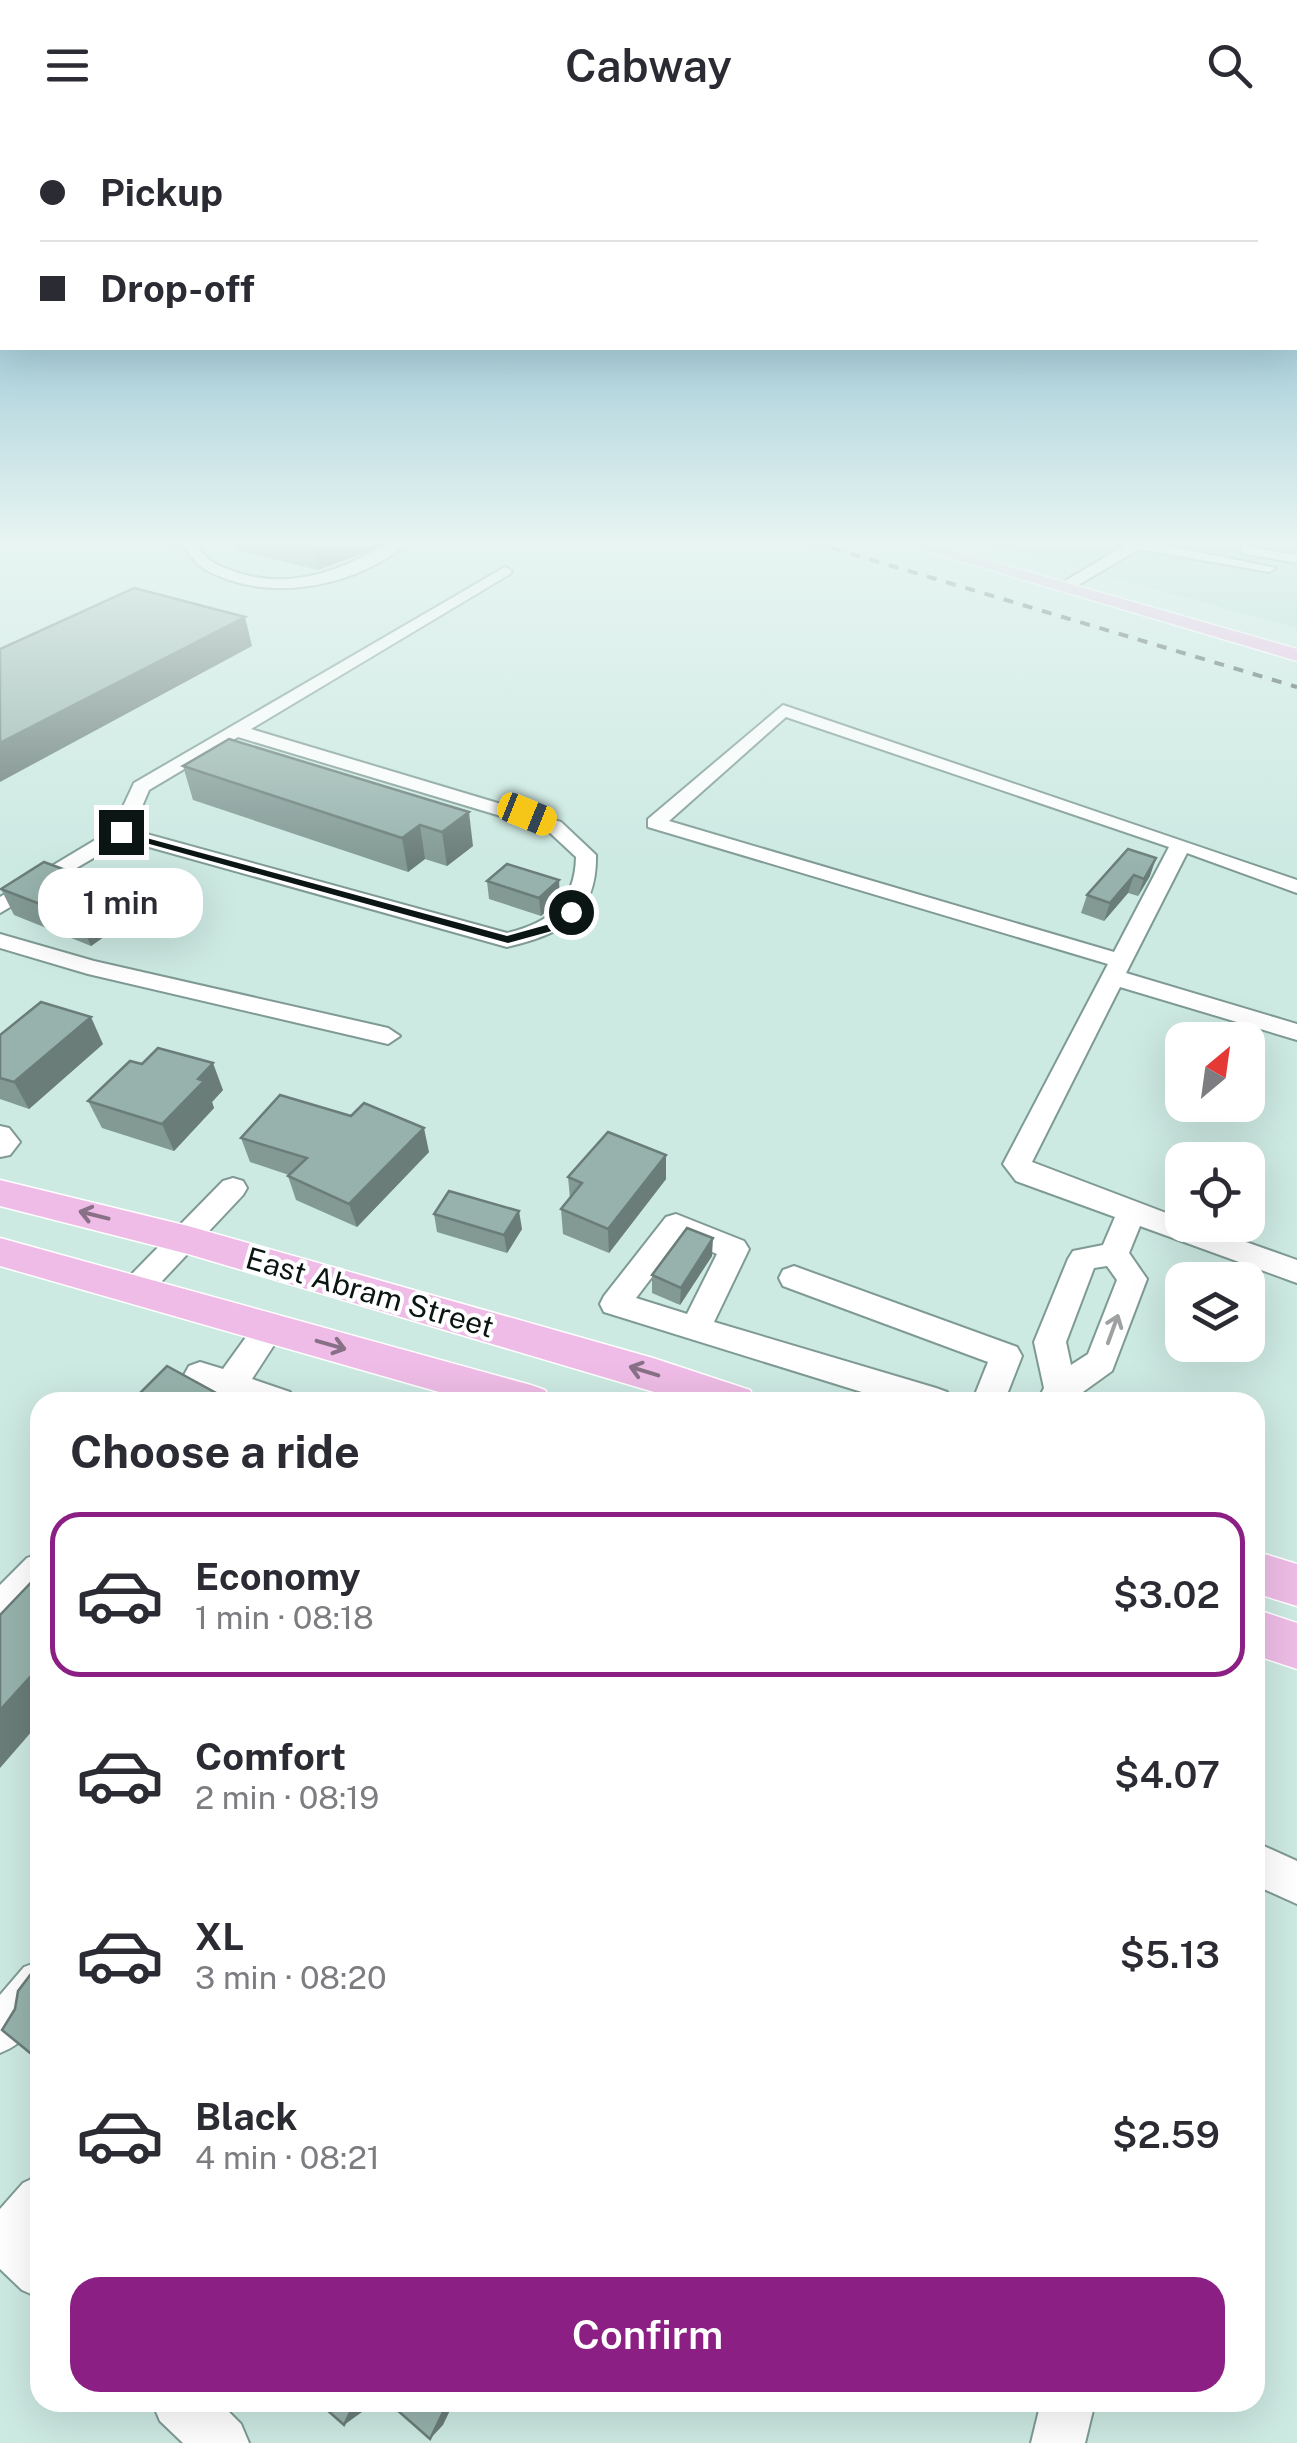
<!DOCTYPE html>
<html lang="en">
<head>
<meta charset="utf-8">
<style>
  :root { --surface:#fff; --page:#f7f7f7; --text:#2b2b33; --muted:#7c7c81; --line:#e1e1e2; --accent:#8c1f83 }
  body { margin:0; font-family:"Public Sans",sans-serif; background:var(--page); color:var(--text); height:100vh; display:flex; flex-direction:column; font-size:38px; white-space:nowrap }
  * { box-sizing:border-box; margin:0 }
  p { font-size:32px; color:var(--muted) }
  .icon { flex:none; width:55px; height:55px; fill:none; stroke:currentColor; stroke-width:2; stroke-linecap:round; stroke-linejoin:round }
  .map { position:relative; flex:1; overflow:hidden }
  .panel { position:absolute; left:30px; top:1262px; width:1235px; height:1020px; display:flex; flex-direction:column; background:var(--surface); border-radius:30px; box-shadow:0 10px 40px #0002 }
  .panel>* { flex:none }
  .top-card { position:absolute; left:0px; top:0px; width:1298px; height:220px; box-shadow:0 10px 40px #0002; display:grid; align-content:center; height:220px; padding:0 40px; background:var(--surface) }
  .needle { width:65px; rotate:29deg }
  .fabs { position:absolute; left:1165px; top:892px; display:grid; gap:20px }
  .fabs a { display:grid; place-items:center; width:100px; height:100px; border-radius:20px; background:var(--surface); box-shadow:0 10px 40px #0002; font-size:50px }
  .end { position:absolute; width:45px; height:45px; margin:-22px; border:12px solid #0b1513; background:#fff; box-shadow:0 0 0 5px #fff }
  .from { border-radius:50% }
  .bubble { position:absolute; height:70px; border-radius:30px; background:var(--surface); box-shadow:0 10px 40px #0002; font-size:32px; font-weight:600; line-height:70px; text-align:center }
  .car { position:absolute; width:30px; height:60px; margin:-30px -15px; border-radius:12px; box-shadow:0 0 8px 2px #0007; background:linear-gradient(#f5c518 24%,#345 0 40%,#f5c518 0 76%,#345 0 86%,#f5c518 0) }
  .top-card b { display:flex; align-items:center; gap:35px; height:95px; font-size:38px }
  .top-card b+b { border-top:2px solid var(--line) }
  .top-card i { width:25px; height:25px; background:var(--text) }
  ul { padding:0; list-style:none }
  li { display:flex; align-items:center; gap:30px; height:165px; margin:0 20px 15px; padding:0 20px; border:5px solid transparent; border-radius:30px }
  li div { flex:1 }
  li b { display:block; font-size:38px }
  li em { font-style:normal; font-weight:600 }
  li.active { border-color:var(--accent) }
  li>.icon { width:90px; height:90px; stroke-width:1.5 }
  h2 { padding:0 40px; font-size:45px; line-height:120px }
  .primary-button { display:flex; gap:20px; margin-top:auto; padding:20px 40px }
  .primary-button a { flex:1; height:115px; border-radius:30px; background:var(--accent); color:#fff; font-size:40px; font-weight:600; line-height:115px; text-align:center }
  header { display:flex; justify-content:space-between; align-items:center; height:130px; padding:0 40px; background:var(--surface); font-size:45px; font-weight:600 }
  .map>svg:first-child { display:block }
  .built { fill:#b8ded5 }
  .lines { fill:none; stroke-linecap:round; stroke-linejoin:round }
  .minor-casing { stroke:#7f9a94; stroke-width:4 }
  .major-casing { stroke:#fff; stroke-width:3 }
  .minor { fill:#fff; fill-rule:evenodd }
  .major { fill:#eebce6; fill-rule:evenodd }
  .rail { stroke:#3c4b48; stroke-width:4; stroke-dasharray:10 10; stroke-linecap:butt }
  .wall { fill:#829994 }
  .shaded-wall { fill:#6a7d78 }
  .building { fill:#97b2ac; stroke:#6a7d78; stroke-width:2.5 }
  .oneway { stroke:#887187 }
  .oneway2 { stroke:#9da1a1 }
  .route { fill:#0b1513 }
  .labels { text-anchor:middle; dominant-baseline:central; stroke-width:8; stroke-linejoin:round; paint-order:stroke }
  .street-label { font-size:30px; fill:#0b1513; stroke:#fff }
</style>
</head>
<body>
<header><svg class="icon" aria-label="menu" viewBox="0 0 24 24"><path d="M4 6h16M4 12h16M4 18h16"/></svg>Cabway<svg class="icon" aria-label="search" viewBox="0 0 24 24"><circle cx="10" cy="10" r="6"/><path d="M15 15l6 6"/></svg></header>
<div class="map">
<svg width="1297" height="2313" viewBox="0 0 1297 2313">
  <rect width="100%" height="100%" fill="#cce9e2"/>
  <path class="built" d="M983,412H1297V498Z"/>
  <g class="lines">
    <defs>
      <g id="minor">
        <path d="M171,412H196C201,427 215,435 230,440C274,457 317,449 358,429C376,420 389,411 409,412C357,456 274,473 212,443C196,436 194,428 184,418C180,415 175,415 171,412Z"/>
        <path d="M1120,412H1149L1276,438L1269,442L1139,419L1070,460H1060V454L1124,416Z"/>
        <path d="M1246,416L1297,425V433L1241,423V417Z"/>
        <path d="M505,437L512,441L510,444L251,599L561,692L596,725C597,787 561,804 507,817L124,710L0,783V767L112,700L134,653ZM238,607L547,700L576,727C575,772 550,793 507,803L132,700L149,660Z"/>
        <path d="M783,575L1297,750V763L1187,723L1126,843L1297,894V910L1120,857L1032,1032L1182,1089V1095H1198L1297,1130V1153L1140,1096L1129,1123L1147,1149L1112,1241L1069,1272H1037L1044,1258L1034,1212L1068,1129L1073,1121L1103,1115L1115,1087L1016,1051L1003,1034L1108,834L648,697V689ZM786,587L1169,717L1114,822L669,691ZM1107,1136L1117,1150L1088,1224L1071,1235L1066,1212L1094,1138Z"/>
        <path d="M0,804L94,831L388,898L400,906L388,914L88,844L0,818Z"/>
        <path d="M0,996L9,998L20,1012L10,1025L0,1027Z"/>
        <path d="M233,1048L243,1051L247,1058L243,1065L147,1167L136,1171L125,1167L121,1159L125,1151L223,1051Z"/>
        <path d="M676,1084L744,1111L749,1119L714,1192L936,1258L947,1262L952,1272H894L604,1182L600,1174L604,1166L666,1087ZM681,1109L717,1124L687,1184L636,1168Z"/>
        <path d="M794,1136L1017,1217L1022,1226L1004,1272H972L988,1232L783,1156L779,1148L783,1140Z"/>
        <path d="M270,1186L281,1189L285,1198L252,1249L290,1262L295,1272H242L189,1254L184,1245L189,1236L200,1232L223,1239L259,1189Z"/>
        <path d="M40,1423V1465L13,1492L0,1498V1455L27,1428Z"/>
        <path d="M1255,1712L1297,1731V1774L1255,1755Z"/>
        <path d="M40,1831C40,1873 46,1904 0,1923V1865L24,1837Z"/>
        <path d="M40,2045V2168L22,2160L0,2139V2079L23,2053Z"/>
        <path d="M152,2272H219L241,2294L249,2313H183L160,2291Z"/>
        <path d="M1041,2272H1095L1085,2313H1031Z"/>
      </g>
      <g id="major">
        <path d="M897,412H924L1297,519V531Z"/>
        <path d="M0,1050L188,1096L653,1228L750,1260L756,1272H688L188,1124L0,1076Z"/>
        <path d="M0,1108L531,1255L545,1260L551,1272H474L0,1136Z"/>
        <path d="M1255,1421L1297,1434V1476L1255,1463Z"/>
        <path d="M1255,1479L1297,1493V1539L1255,1525Z"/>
      </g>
    </defs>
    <use href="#minor" class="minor-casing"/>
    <use href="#major" class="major-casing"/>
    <use href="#minor" class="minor"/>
    <use href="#major" class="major"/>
    <path class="rail" d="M812,412L1297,557"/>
  </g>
  <g class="wall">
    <path d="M234,412H392L318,440L236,420Z"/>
    <path d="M229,609L473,716L447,736L425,729L408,742L193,670L183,636Z"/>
    <path d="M1128,719L1150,746L1138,766L1128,763L1104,791L1081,783L1087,765Z"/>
    <path d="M487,751L560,768L541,786L489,769Z"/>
    <path d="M1,759L122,761L132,787L91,816L14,785Z"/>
    <path d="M0,905L103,914L29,979L0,969Z"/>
    <path d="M223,960L212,972L214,978L174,1021L102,998L88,971Z"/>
    <path d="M241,1008L429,1022L357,1097L296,1070L288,1046L289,1045L250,1032Z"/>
    <path d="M666,1025V1049L609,1123L563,1104L561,1079L570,1068L568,1047Z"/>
    <path d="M434,1084L522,1099L507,1123L437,1102Z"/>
    <path d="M712,1126L680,1175L652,1163V1145Z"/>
  </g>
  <g class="shaded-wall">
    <path d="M315,412H392L318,440L312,413Z"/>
    <path d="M245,487L252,516L0,652V613Z"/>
    <path d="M469,682L473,716L447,736L442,702Z"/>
    <path d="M420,695L425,729L408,742L402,708Z"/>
    <path d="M1156,728L1150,746L1138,766L1144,749Z"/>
    <path d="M1134,745L1128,763L1104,791L1110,773Z"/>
    <path d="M559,750L560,768L541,786L539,768Z"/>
    <path d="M122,761L132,787L91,816L79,789Z"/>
    <path d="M91,887L103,914L29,979L14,952Z"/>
    <path d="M213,933L223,960L212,972L214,978L174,1021L162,994L198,949Z"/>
    <path d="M424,998L429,1022L357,1097L349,1074Z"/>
    <path d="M666,1025V1049L609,1123L608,1099Z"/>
    <path d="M519,1081L522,1099L507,1123L504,1105Z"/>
    <path d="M713,1108L712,1126L680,1175L681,1158Z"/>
    <path d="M218,1264L223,1272H210Z"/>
    <path d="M40,1536V1592L0,1638V1580Z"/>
    <path d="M355,2272H367L362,2282L344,2295Z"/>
    <path d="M448,2272H454L443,2295L430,2309Z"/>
  </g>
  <g class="building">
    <path d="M134,458L245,487L0,613V519Z"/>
    <path d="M229,609L469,682L442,702L420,695L402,708L183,636Z"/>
    <path d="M1128,719L1156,728L1144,749L1134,745L1110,773L1087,765Z"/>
    <path d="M44,732L122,761L79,789L1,759Z"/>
    <path d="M507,734L559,750L539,768L487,751Z"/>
    <path d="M41,872L91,887L14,952L0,948V905Z"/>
    <path d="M158,918L213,933L198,949L204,951L162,994L88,971L130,931L142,934Z"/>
    <path d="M280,965L351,986L364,973L424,998L349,1074L288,1046L307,1028L241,1008Z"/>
    <path d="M608,1002L666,1025L608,1099L561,1079L582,1053L568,1047Z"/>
    <path d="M449,1061L519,1081L504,1105L434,1084Z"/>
    <path d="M687,1098L713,1108L681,1158L652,1145Z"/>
    <path d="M167,1236L218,1264L210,1272H131Z"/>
    <path d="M40,1443V1536L0,1580V1485Z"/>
    <path d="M40,1832V1931L2,1900L15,1879L18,1861Z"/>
    <path d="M318,2272H355L344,2295Z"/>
    <path d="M388,2272H448L430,2309Z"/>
  </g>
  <defs><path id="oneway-shaft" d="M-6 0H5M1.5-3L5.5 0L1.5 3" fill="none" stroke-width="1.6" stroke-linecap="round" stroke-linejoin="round" transform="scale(2.5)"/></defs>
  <g class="oneway">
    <use href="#oneway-shaft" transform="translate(94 1085) rotate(-166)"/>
    <use href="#oneway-shaft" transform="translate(331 1215) rotate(16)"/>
    <use href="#oneway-shaft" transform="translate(644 1241) rotate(-163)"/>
  </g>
  <use class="oneway2" href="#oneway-shaft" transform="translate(1113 1199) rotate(-70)"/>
  <linearGradient id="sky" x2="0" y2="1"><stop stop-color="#65a8c1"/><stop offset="0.56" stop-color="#e8f5f2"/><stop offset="1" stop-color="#e8f5f2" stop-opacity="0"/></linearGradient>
  <rect width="1297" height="736" fill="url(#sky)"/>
  <path class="route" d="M117,700L507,806L550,794L567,779L577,782L559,799L508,813L117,705Z"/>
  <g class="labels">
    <g class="street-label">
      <text transform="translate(370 1162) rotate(16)">East Abram Street</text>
    </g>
  </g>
</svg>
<div class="fabs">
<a><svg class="needle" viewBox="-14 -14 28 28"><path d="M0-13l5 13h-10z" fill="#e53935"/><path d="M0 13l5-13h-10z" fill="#7c7c81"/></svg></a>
<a><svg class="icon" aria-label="locate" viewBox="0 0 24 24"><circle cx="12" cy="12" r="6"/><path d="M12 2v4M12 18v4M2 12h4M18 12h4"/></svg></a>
<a><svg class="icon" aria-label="layers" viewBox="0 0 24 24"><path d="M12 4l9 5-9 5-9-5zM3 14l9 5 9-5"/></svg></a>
</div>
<i class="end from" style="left:571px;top:782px"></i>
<i class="end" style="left:121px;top:702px"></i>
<div class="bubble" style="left:38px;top:738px;width:165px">1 min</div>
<i class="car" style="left:527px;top:684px;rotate:112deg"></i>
<div class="top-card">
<b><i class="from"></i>Pickup</b>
<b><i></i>Drop-off</b>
</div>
<section class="panel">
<h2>Choose a ride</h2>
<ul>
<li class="active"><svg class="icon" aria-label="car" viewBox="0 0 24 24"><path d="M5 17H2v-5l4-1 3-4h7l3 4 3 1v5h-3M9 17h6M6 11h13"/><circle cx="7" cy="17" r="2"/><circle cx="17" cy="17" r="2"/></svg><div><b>Economy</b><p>1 min · 08:18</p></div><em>$3.02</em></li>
<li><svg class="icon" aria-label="car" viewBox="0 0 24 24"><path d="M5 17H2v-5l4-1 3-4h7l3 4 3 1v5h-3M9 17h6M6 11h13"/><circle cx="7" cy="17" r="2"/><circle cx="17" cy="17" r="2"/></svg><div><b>Comfort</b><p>2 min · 08:19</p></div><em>$4.07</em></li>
<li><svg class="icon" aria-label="car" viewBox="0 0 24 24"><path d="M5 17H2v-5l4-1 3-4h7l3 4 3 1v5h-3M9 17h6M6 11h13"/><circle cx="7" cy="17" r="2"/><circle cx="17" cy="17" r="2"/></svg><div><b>XL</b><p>3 min · 08:20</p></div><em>$5.13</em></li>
<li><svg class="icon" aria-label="car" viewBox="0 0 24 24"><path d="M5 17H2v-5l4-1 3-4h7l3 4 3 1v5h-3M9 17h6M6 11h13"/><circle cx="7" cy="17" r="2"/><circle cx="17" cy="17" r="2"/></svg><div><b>Black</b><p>4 min · 08:21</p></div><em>$2.59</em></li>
</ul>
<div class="primary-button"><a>Confirm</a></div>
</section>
</div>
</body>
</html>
